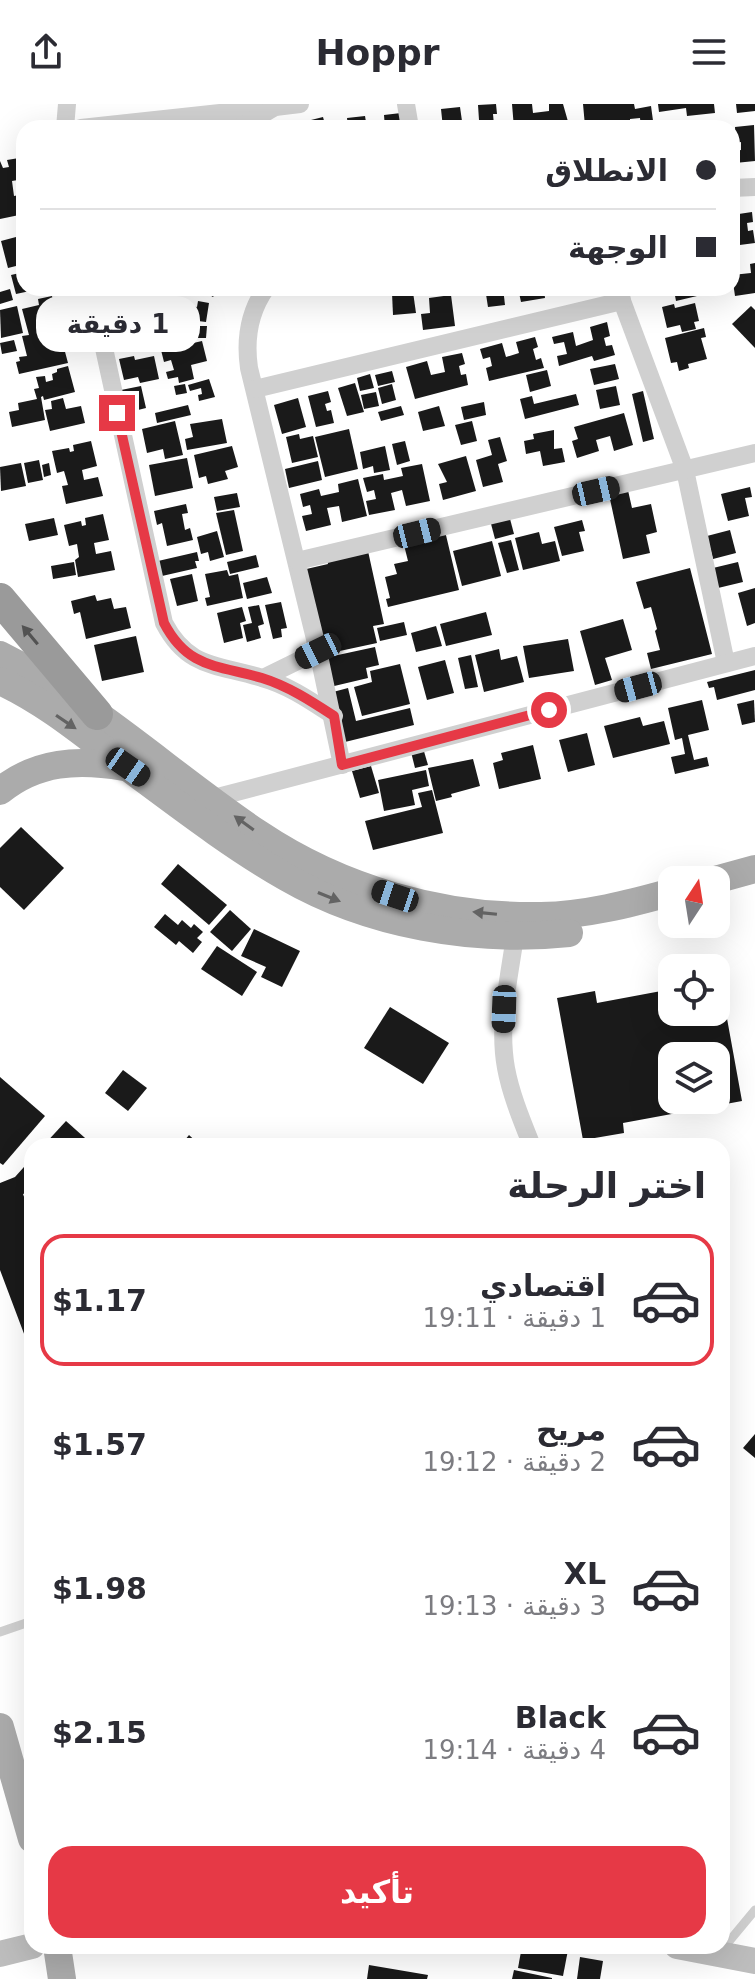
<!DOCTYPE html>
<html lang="ar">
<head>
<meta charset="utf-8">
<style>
  :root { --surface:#fff; --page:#f2f2f3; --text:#2b2b33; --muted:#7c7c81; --line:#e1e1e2; --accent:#e63946 }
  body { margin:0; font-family:"DejaVu Sans","Noto Naskh Arabic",sans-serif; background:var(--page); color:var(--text); direction:rtl; height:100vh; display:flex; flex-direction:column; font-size:30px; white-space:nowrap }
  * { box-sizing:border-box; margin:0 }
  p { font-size:26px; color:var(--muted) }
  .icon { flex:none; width:44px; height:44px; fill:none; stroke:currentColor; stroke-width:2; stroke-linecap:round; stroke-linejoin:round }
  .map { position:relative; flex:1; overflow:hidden; direction:ltr }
  .sheet { position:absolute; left:24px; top:1034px; width:706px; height:816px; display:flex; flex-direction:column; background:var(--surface); border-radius:24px; box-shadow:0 8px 32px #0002; direction:rtl }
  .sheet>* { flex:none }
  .banner { position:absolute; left:16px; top:16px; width:724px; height:176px; border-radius:24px; box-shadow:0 8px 32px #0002; direction:rtl; display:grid; align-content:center; height:176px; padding:0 24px; background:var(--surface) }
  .needle { width:52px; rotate:12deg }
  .controls { position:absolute; left:658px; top:762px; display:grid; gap:16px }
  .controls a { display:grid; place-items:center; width:72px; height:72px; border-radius:16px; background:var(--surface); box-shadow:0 8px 32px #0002; font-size:40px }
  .end { position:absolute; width:36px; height:36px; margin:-18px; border:10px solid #e63946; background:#fff; box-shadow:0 0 0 4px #fff }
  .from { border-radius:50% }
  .bubble { position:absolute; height:56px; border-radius:24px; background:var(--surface); box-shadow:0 8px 32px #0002; font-size:26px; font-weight:800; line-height:56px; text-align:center; direction:rtl }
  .car { position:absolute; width:24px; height:48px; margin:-24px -12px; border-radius:10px; box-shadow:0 0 6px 2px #0007; background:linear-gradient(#222 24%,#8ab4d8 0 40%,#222 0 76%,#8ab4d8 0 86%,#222 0) }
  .banner b { display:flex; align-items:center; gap:28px; height:76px; font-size:30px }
  .banner b+b { border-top:2px solid var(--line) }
  .banner i { width:20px; height:20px; background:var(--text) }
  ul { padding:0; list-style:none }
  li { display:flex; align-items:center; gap:24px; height:132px; margin:0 16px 12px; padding:0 8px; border:4px solid transparent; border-radius:24px }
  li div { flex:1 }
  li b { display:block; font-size:30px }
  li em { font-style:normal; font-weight:800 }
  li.active { border-color:var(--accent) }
  li>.icon { width:72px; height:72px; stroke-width:1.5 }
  h2 { padding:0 24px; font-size:36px; line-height:96px }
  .action { display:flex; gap:16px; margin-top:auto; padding:16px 24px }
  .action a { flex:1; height:92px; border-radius:24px; background:var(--accent); color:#fff; font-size:32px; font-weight:800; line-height:92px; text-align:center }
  header { display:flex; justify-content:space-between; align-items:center; height:104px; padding:0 24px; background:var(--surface); font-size:36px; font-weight:800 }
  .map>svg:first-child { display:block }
  .building { fill:#1a1a1a; fill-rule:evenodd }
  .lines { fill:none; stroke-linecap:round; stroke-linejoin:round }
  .lane { stroke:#d0d0d0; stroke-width:9 }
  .street { stroke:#d0d0d0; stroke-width:18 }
  .secondary { stroke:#bdbdbd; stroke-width:26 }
  .primary { stroke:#ababab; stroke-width:28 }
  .highway { stroke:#9a9a9a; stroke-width:32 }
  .oneway { fill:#525252 }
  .oneway2 { fill:#636363 }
  .route { stroke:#e63946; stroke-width:10 }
</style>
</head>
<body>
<header><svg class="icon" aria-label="menu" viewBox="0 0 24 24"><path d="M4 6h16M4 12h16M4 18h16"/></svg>Hoppr<svg class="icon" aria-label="share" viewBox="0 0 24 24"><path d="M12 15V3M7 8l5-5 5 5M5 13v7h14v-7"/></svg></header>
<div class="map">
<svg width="755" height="1875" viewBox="0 0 755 1875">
  <rect width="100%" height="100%" fill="#fff"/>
  <g class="building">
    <path d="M496,0L497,10H493L494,21L497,20V24H443L441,5L460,3L462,17L479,16L478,1Z"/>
    <path d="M512,0H532L533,9L549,7V0H563L569,21L560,24H514Z"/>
    <path d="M583,0H634L635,5L651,2L654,24H641L640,14L630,15V17H606V21L585,22Z"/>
    <path d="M658,0H714L715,9L687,12L686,4L659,8Z"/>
    <path d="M736,0H755V7L737,9Z"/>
    <path d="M401,9L402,19H395L396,24H385L384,11Z"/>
    <path d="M365,12L367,24H348L347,14Z"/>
    <path d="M323,13L326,24H301L299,19Z"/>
    <path d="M754,21L755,57L735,59L734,47L741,46V38L736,39L735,23Z"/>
    <path d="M19,54L24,75L12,77L14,92L24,90V110L0,115V57L3,64L9,63L7,56Z"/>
    <path d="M752,108L753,118L747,119L748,127L753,126L755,139L732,142V123L737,122L736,118H732V111Z"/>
    <path d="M16,133L17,136L24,134V160L8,164L1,137Z"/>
    <path d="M755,159V189L735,192L732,171L751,169L750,160Z"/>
    <path d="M24,168V184H30V187L16,190L11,171Z"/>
    <path d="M129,184H166L165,190L170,191L167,204L137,198L138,191L128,190Z"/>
    <path d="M198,184H219L213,193Z"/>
    <path d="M485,184H503L505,201L488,203Z"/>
    <path d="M518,184H544L545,194L521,198Z"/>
    <path d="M686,184H696L697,192L676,197L674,186Z"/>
    <path d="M10,185L13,196L0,200V188Z"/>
    <path d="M413,188L416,209L393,211L392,189Z"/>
    <path d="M451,191L455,222L423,226L421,210L430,209L429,194Z"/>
    <path d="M52,192L58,219L47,222L49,232L60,229L68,259L19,270L16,258L20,257L19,253L27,252L22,232L29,231L22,205L39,201L38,195Z"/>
    <path d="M175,196L188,198L187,201L197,203L198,197L209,199L206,218L190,216L189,225L171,223Z"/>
    <path d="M695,199L699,217L694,218L696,225L682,228L680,221L667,224L662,203L674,200L675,204Z"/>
    <path d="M141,201L156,203L155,208L148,207L147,210L158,212L155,230L101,222L103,211L111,212V207L124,209L125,204L140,206Z"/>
    <path d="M17,202L23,229L1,234L0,206Z"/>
    <path d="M751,202L755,206V244L732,220Z"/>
    <path d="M607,218L610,232L604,234L606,242L612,241L615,251L594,257L592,252L559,262L557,252L567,250L564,238L554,240L552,233L573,228L576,242L593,236L590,223Z"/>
    <path d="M193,222H207L206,234H193Z"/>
    <path d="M704,224L706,233L701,234L707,255L688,260L689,264L679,267L677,258L671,259L665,234Z"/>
    <path d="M119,227L161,233V239L123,248L124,237L118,236Z"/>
    <path d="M535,233L538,243L533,245L536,256L541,254L544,264L489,277L486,264L492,262L490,253L483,255L480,245L502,239L506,253L519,249L516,238Z"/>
    <path d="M188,235L189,240L202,237L207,257L191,261L194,275L179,279L178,273L168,275L166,268L174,266L171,256L164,258L160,242Z"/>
    <path d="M14,236L17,247L2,250L0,239Z"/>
    <path d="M462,249L465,260L459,262L461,271L466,270L468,281L415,295L406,263L427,257L431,271L445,268L442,253Z"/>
    <path d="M134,252L135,256L154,252L159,275L140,279L138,273L124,276L119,255Z"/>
    <path d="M615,260L619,275L594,281L590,265Z"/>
    <path d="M68,262L75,288L44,296L43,292L41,293L45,316L12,323L9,308L19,306L18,299L37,295L34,285L39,284L36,273L45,272L46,278L53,276L52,270L57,268V265Z"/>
    <path d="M547,266L551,282L530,288L526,271Z"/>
    <path d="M392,267L395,278L378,282L375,271Z"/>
    <path d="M370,270L374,284L360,287L357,274Z"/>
    <path d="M209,275L215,293L199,297L198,291L202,290L201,284L190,287L188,281Z"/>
    <path d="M355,279L364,308L347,312L338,284Z"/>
    <path d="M185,280L187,289L176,291L174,282Z"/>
    <path d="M392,280L396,296L382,300L378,284Z"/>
    <path d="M141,282L146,304L126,309L121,286Z"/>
    <path d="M616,282L620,301L600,305L596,286Z"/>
    <path d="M328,287L331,298L325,300L327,307L331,306L334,319L316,323L308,292Z"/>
    <path d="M643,287L654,335L643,338L632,290Z"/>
    <path d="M376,288L379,302L364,305L361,291Z"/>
    <path d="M576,290L579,301L525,315L520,295L532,292L534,300Z"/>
    <path d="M63,294L66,305L81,302L85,319L50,327L45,306L52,305L51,297Z"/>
    <path d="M298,294L306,323L282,330L274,301Z"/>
    <path d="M484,298L486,311L464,316L461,303Z"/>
    <path d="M188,301L191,311L157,319L155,309Z"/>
    <path d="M401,302L404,311L381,317L378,308Z"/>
    <path d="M439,302L445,322L423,327L418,308Z"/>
    <path d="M624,309L633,341L614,347L610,332L596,336L599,347L577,354L572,337L578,335L574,323Z"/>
    <path d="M222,315L227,339L187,346L185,335L193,333L190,320Z"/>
    <path d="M175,317L183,351L165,355L163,345L147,349L142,325Z"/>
    <path d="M472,317L477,337L461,341L455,321Z"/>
    <path d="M349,325L358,365L325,373L315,333Z"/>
    <path d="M554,326V345L562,344L565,358L543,362L540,347L526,350L524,337L534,335L533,330Z"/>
    <path d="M299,330L300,335L313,332L318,353L292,359L286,333Z"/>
    <path d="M500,333L507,357L498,360L503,378L483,383L476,356L492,351L488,336Z"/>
    <path d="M91,337L97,362L82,366L84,376L98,373L103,392L66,400L62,382L68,381L64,367L57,369L52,347L69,344L70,348L74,347L73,341Z"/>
    <path d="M405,337L410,357L397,361L392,340Z"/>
    <path d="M232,342L238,363L225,367L228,375L208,380L206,372L199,374L194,351Z"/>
    <path d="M385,342L390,366L374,369L373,362L363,365L360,348Z"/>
    <path d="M466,352L476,387L443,396L439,380L447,378L438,360Z"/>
    <path d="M187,354L193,384L155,392L149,361Z"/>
    <path d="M39,356L43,376L28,379L24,359Z"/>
    <path d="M318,357L322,376L289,384L285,365Z"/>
    <path d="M21,359L26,382L1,387L0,363Z"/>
    <path d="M49,359L51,371L44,373L42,361Z"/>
    <path d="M422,360L430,397L406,402L402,386L391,389L395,406L369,411L366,397L376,395L374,386L367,388L363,374L383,370L384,376L403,372L401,364Z"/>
    <path d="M358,375L367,412L342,418L339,402L327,404L331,421L306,427L302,412L312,410L310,401L303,403L300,390L319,385L321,392L339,388L338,380Z"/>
    <path d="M627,382L632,404L651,400L657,428L646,431L650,449L623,455L608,386Z"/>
    <path d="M750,383L752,393L745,394L749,412L728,417L721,390Z"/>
    <path d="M237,389L240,403L217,407L214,393Z"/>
    <path d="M186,400L188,409L182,410L185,426L190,424L193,436L167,442L162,419L157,421L154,407Z"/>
    <path d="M234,406L243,447L226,451L216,409Z"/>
    <path d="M103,410L109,436L94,439L96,450L111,447L115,466L78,473L75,456L79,453L77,440L69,442L64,421L81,417L82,422L86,421L85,414Z"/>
    <path d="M509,411L514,430L495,435L490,416Z"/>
    <path d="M54,414L58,431L29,437L25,420Z"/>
    <path d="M582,416L585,427L579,428L584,447L562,452L554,423Z"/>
    <path d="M730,426L736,449L713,455L707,432Z"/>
    <path d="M217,427L224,453L210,457L208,448L201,450L197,433Z"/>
    <path d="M445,427L459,486L388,503L386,495L390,494L385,473L397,470L394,460L408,457L403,437Z"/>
    <path d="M539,428L542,440L555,437L560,457L523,466L515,434Z"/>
    <path d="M511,436L519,466L507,469L498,439Z"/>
    <path d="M492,437L501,472L462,482L453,447Z"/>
    <path d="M368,447L384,520L373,522L377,539L321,551L302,466L328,460L327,456Z"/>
    <path d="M197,448L199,457H195L197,464L162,472L158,457Z"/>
    <path d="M256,451L259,463L230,470L227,458Z"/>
    <path d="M74,458L76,471L53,475L51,462Z"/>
    <path d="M738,458L743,478L718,484L713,464Z"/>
    <path d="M690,464L712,550L651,565L647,549L660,546L655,527L657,525L651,503L644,505L636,478Z"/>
    <path d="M227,466L229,472L238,470L243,494L207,502L205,494L210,493L205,470Z"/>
    <path d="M192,470L198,497L177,502L170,475Z"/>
    <path d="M267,473L272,489L247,495L243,479Z"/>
    <path d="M755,484V519L747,522L738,489Z"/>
    <path d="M95,491L97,497L111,494L114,505L126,503L131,524L86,535L80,508L74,510L71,497Z"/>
    <path d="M281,498L287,524L281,525L282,533L273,535L265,501Z"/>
    <path d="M259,501L264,520L258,522L261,534L247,538L243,521L252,519L248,503Z"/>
    <path d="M242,503L246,517L240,519L243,534L224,539L217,509Z"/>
    <path d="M486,508L492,531L446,542L440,520Z"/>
    <path d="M623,515L632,546L605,554L612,576L595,581L580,527Z"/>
    <path d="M404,518L407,531L380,537L377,524Z"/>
    <path d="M436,522L442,542L416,548L411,529Z"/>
    <path d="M136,532L144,568L102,577L94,541Z"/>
    <path d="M568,535L574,567L529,574L523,542Z"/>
    <path d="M375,543L379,561L366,564L368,574L330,583L324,554Z"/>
    <path d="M499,545L501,556L517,552L524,578L484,588L475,551Z"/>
    <path d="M471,551L478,583L465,585L458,554Z"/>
    <path d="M445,556L454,589L427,596L418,563Z"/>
    <path d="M400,560L410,600L362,612L354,583L372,578L370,567Z"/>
    <path d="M755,566V586L717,596L714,583L709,584L707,578Z"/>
    <path d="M348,584L356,617L410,604L414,621L345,638L333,588Z"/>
    <path d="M702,596L709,626L688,631L694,656L707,653L709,662L675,670L671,653L685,650L682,634L675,636L668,604Z"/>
    <path d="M754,596L755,618L742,621L737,600Z"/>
    <path d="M640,613L643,622L664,617L670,640L613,654L604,622Z"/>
    <path d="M587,629L595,661L568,668L559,636Z"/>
    <path d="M533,641L541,675L499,685L493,659L503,656L501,649Z"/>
    <path d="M423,644L428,661L415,664L411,648Z"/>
    <path d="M473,655L480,682L451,690L452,693L436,697L428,664Z"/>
    <path d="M371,662L379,689L360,694L352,667Z"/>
    <path d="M426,666L429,682L412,686L415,701L384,707L378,676Z"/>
    <path d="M432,686L443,729L373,746L365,717L422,703L418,689Z"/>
    <path d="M21,723L64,764L24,806L0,783V744Z"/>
    <path d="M178,760L227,801L209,821L161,780Z"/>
    <path d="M230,806L251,825L232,847L210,828Z"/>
    <path d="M165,810L178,821L182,816L191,824L194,820L203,828L197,834L202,838L193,849L179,837L176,841L154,823Z"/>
    <path d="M254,825L300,847L282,883L261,873L266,863L241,852Z"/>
    <path d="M217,842L257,868L242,892L201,865Z"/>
    <path d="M720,876L742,997L623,1019L624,1029L583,1036L557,894L595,887L597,899L672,885V908H716V877ZM672,952H716V996H672Z"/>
    <path d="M390,903L449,939L423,980L364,944Z"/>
    <path d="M123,966L147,984L128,1007L105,989Z"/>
    <path d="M0,973L45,1012L3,1061L0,1059Z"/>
    <path d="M66,1017L94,1042H43Z"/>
    <path d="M189,1031L201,1042H180Z"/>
    <path d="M32,1054V1087L23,1090L32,1115V1251L0,1166V1079L15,1073Z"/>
    <path d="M755,1330V1354L743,1344Z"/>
    <path d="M522,1842H546L568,1846L563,1872L518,1864Z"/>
    <path d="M580,1853L603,1857L600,1875H577Z"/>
    <path d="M369,1861L428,1871L427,1875H367Z"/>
    <path d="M514,1866L552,1874V1875H512Z"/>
  </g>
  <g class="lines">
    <g class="lane">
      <path d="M0,1528L32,1517"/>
      <path d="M721,1847L755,1806"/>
    </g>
    <g class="street">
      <path d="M406,0L410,24"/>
      <path d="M65,24L67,0"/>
      <path d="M81,24L275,3"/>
      <path d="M239,24L275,3L300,0"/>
      <path d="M732,84L755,83"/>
      <path d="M117,184C113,197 107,201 95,203L164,519C188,565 218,560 262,574C288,581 311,597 334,612"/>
      <path d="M266,184C249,208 245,236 249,264L318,547L342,661"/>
      <path d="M620,184L622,197L685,366L726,559"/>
      <path d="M255,285L622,197"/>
      <path d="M297,457L755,349"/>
      <path d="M263,574L318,547"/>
      <path d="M210,695L755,552"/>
      <path d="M515,832C509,875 498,920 506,964C511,991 522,1017 532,1042"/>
    </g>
    <g class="secondary">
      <path d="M677,1842L755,1857"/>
      <path d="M0,1850L32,1842"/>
    </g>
    <g class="primary">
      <path d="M0,551C95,598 172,672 259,730C341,785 443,814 541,812C586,811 629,800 672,788"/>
      <path d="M0,577C46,598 86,632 126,662C176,699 233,743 286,773C369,821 474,839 569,829"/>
      <path d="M0,687C37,657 78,655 124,663"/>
      <path d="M715,776L755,765"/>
      <path d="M0,1623L32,1735"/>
      <path d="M57,1842L62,1875"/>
    </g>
    <path class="highway" d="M0,495L97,610"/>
  </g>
  <defs><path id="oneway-solid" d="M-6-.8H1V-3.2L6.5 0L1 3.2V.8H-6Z" transform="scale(2)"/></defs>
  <use class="oneway" href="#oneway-solid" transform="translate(30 531) rotate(-130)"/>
  <g class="oneway2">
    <use href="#oneway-solid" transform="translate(66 618) rotate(34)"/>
    <use href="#oneway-solid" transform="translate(244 719) rotate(-144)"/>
    <use href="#oneway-solid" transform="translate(329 793) rotate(22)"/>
    <use href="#oneway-solid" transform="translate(485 809) rotate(-174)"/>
  </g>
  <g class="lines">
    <path class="route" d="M117,309L164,519C188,565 218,561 262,574C288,582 311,597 334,612L342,661L549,606"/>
  </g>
</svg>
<div class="controls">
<a><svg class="needle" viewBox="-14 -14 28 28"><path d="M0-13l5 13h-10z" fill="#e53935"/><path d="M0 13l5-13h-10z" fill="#7c7c81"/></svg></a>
<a><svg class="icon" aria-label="locate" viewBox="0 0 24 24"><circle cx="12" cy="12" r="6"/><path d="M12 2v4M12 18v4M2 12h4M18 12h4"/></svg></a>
<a><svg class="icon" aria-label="layers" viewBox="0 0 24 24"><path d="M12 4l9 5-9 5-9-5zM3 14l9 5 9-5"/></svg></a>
</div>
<i class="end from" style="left:549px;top:606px"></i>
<i class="end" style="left:117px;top:309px"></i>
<div class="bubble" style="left:36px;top:192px;width:164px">1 دقيقة</div>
<i class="car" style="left:596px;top:387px;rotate:77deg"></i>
<i class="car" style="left:417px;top:429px;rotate:76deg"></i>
<i class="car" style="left:318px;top:547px;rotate:244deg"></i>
<i class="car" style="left:638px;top:583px;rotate:255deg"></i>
<i class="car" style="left:128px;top:663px;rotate:125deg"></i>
<i class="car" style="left:395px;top:792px;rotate:288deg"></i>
<i class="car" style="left:504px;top:905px;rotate:182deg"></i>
<div class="banner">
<b><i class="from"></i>الانطلاق</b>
<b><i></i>الوجهة</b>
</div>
<section class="sheet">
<h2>اختر الرحلة</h2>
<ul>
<li class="active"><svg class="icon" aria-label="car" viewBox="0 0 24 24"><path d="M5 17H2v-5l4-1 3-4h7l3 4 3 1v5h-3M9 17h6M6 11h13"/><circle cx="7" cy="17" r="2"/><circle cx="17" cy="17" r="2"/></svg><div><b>اقتصادي</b><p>1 دقيقة · 19:11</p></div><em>$1.17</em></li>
<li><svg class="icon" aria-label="car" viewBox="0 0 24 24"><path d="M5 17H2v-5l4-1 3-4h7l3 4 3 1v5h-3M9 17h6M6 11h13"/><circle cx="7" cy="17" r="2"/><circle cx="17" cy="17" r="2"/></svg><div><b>مريح</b><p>2 دقيقة · 19:12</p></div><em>$1.57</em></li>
<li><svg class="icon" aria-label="car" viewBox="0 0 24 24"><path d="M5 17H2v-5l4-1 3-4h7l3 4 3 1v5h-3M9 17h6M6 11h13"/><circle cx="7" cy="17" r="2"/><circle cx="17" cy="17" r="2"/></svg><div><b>XL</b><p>3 دقيقة · 19:13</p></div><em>$1.98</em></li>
<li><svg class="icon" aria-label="car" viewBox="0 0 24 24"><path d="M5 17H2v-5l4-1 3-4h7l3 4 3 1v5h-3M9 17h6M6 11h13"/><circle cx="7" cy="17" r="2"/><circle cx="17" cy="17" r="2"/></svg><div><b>Black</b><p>4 دقيقة · 19:14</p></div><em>$2.15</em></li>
</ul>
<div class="action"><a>تأكيد</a></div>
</section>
</div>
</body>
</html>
